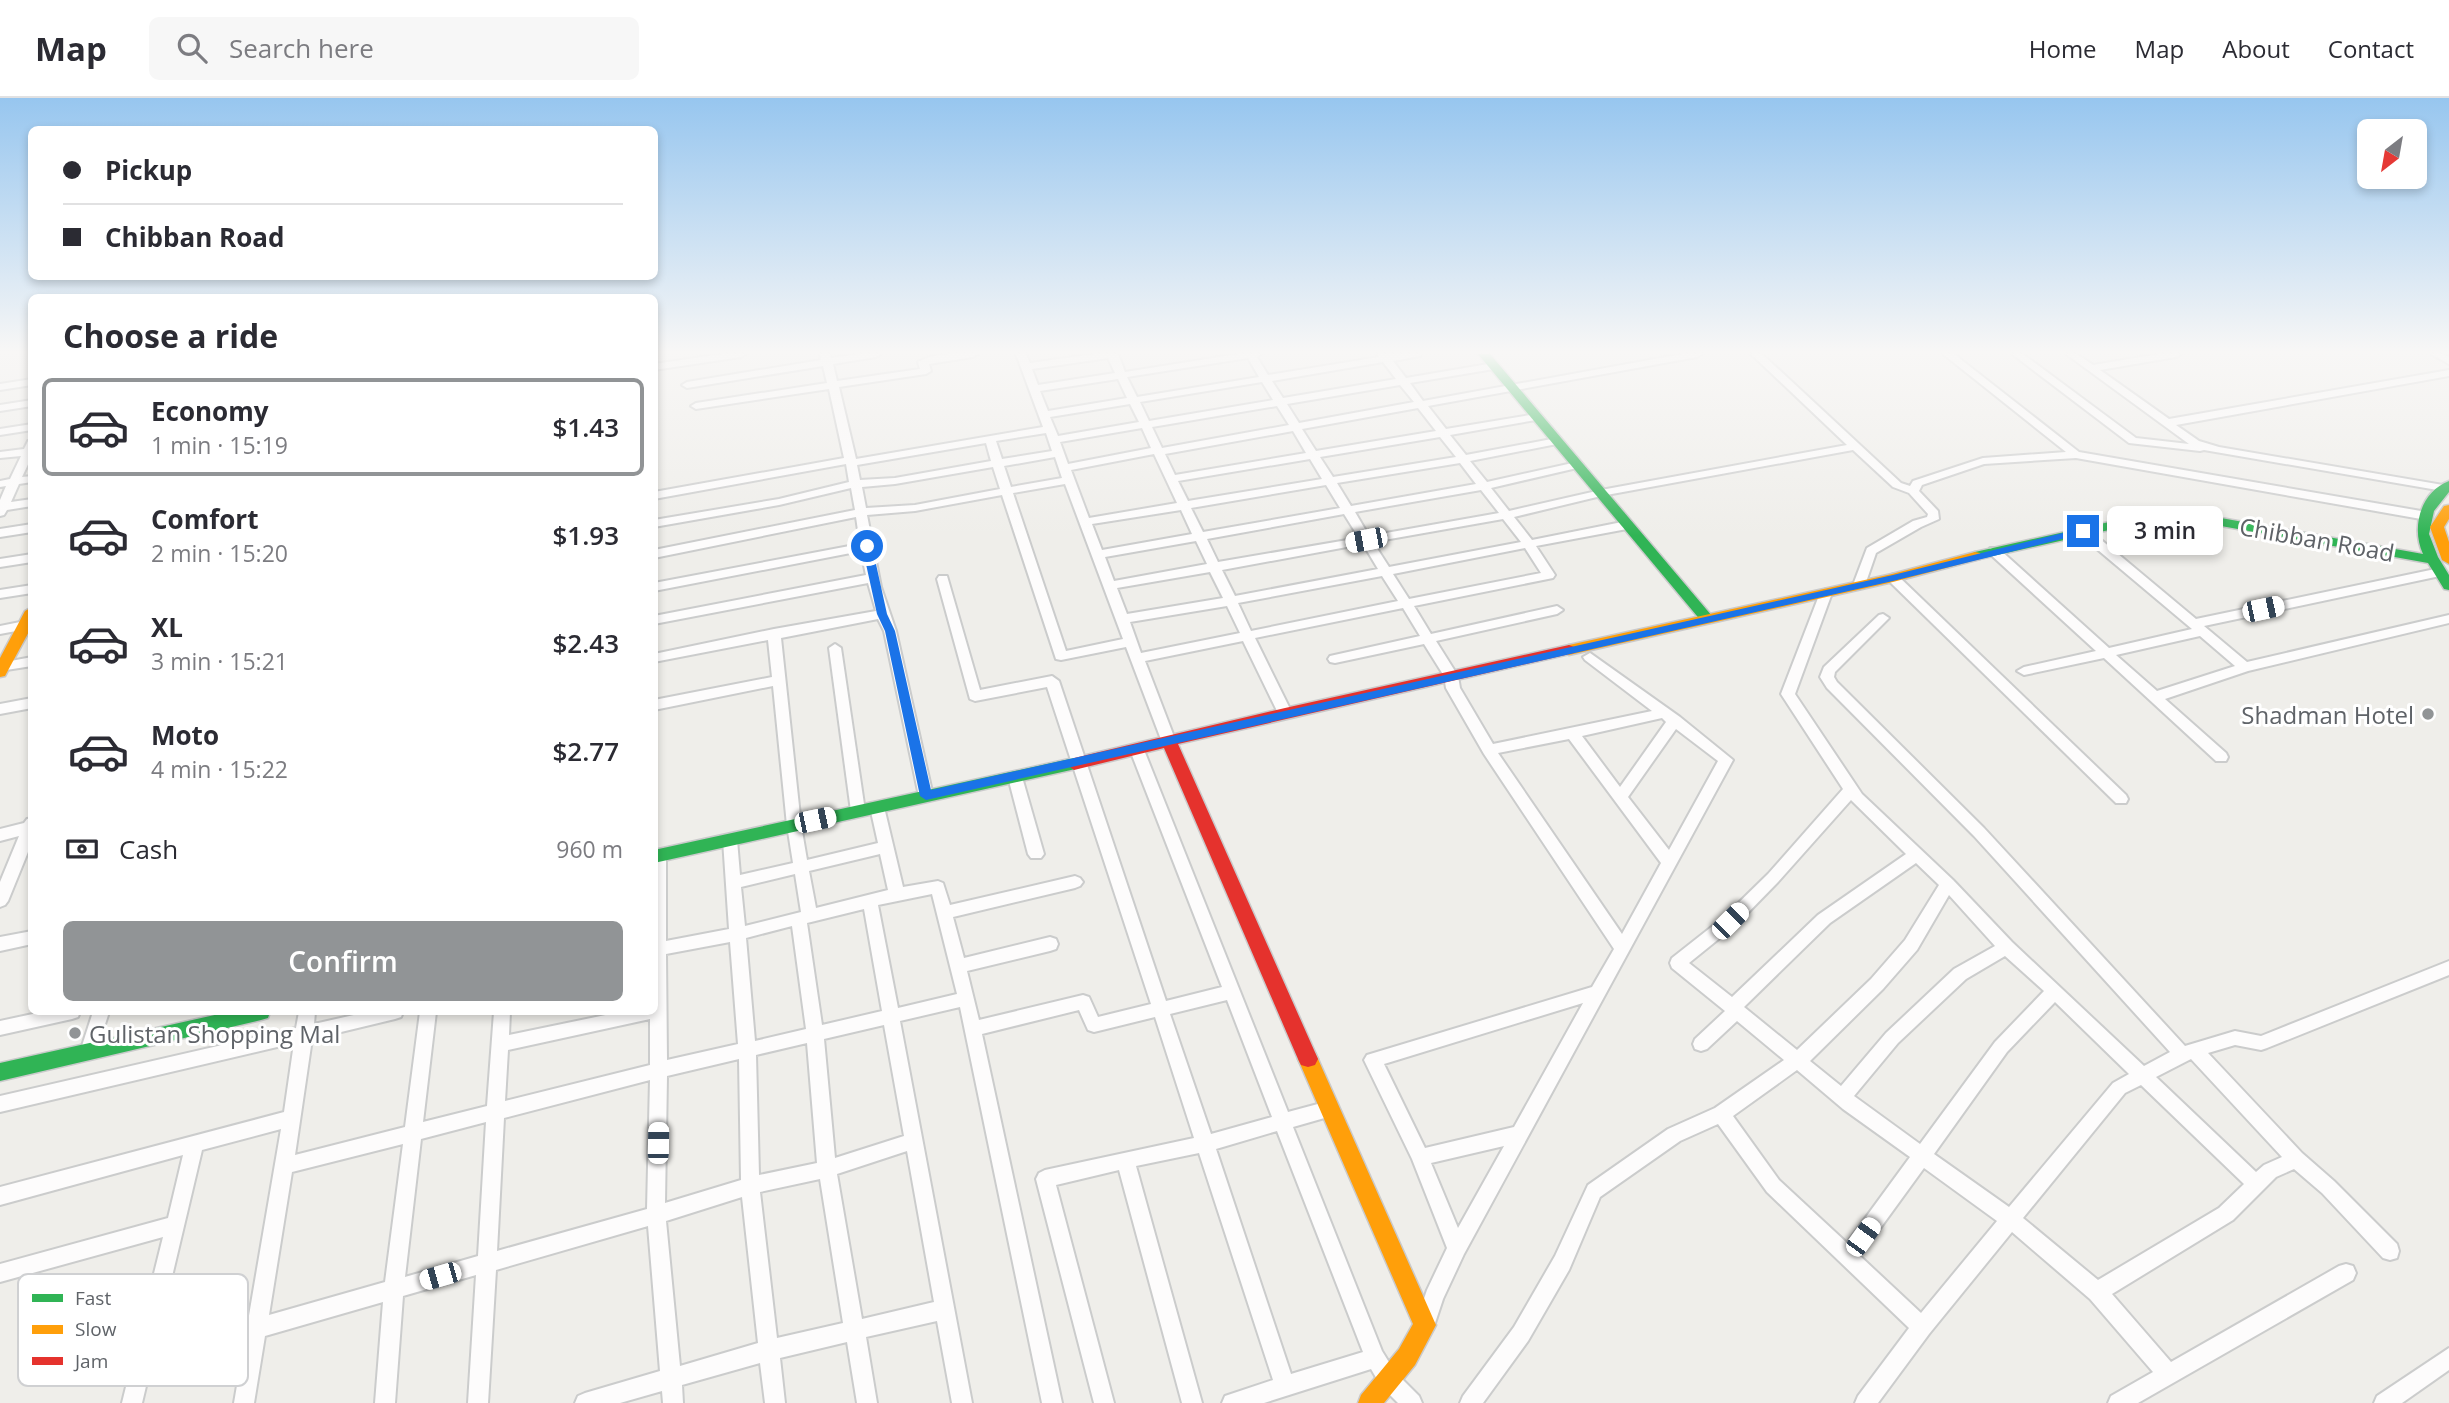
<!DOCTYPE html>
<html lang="en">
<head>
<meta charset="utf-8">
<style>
  :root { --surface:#fff; --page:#f7f7f7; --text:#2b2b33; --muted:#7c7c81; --line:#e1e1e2; --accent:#919496 }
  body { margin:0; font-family:"Open Sans",sans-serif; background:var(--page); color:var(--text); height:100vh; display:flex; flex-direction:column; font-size:26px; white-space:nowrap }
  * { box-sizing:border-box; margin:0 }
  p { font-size:23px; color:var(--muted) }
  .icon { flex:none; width:38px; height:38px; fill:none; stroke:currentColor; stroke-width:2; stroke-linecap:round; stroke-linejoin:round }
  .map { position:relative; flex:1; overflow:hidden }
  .drawer { position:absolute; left:28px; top:196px; width:630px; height:721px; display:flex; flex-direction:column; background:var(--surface); border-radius:10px; box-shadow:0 4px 10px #0003 }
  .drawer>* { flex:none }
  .hud { position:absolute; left:28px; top:28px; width:630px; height:154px; border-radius:10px; box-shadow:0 4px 10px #0003; display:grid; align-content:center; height:154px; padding:0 35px; background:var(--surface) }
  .needle { width:46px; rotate:211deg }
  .fabs { position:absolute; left:2357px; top:21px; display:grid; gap:14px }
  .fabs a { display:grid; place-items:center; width:70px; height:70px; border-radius:10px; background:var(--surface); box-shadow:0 4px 10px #0003; font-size:35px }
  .end { position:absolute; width:32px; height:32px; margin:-16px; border:9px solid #1a73e8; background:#fff; box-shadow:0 0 0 4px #fff }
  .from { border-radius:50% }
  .bubble { position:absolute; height:49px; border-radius:10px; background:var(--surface); box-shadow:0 4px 10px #0003; font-size:23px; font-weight:600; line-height:49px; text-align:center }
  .car { position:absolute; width:21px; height:42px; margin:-21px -10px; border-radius:9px; box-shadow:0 0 5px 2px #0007; background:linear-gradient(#fff 24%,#345 0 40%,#fff 0 76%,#345 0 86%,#fff 0) }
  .hud b { display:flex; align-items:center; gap:24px; height:66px; font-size:26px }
  .hud b+b { border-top:2px solid var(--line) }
  .hud i { width:18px; height:18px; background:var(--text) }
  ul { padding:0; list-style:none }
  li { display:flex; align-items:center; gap:21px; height:98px; margin:0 14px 10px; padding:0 21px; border:4px solid transparent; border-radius:10px }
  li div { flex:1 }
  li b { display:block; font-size:26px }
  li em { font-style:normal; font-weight:600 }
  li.on { border-color:var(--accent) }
  li>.icon { width:63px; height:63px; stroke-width:1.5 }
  h2 { padding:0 35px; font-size:32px; line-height:84px }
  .pay { display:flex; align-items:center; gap:18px; height:77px; padding:0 35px; font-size:26px }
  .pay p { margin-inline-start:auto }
  .primary-button { display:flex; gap:14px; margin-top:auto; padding:14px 35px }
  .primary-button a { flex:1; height:80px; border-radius:10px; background:var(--accent); color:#fff; font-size:28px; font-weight:600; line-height:80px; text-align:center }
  header { display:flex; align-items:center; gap:42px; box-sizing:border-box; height:98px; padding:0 35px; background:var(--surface); border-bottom:2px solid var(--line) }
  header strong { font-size:33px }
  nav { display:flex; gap:38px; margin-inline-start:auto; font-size:24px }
  .search { width:490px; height:63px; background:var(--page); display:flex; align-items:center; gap:18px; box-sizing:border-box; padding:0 24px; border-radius:10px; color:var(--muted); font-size:26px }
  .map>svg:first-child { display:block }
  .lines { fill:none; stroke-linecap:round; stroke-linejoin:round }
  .street-casing { stroke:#cbcccc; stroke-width:4 }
  .fast-casing { stroke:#cacacb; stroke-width:3 }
  .slow-casing { stroke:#cacacb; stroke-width:3 }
  .jam-casing { stroke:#cacacb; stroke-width:3 }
  .street { fill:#fdfcfc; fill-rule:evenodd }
  .fast { fill:#30b455; fill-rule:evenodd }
  .slow { fill:#ff9f0a; fill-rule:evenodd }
  .jam { fill:#e5322d; fill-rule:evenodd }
  .route { fill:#1a73e8 }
  .poi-dot { fill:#919496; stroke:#fff; stroke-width:2.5 }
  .labels { text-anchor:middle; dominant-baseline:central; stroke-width:6; stroke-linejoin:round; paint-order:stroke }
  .street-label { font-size:24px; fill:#5f6368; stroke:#fff }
  .poi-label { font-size:24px; fill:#5f6368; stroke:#fff; text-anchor:end }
  .key { fill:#fff; stroke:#cfd0d2; stroke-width:2 }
  .key-label { font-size:19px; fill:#5f6368 }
</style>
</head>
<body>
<header>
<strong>Map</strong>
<div class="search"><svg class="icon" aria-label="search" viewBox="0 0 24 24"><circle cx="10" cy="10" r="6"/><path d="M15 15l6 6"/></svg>Search here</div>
<nav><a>Home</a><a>Map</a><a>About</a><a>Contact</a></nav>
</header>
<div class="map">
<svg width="2449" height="1305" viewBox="0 0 2449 1305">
  <rect width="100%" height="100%" fill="#efeeea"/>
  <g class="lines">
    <defs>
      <g id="street">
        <path d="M722,256H746L741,259L654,272V266Z"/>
        <path d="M820,256H830L831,260L859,256H881L876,259L833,266L837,283L920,271L918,264C933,255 960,255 978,256L973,259L929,266L931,273L926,276L839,289L856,361L1043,329L1016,256H1026L1030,265L1094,256H1118L1125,274L1238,256H1261L1257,259L1268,277L1379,259L1377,256H1421L1420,258L1393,263L1406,280L1494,265L1499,268L1494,271L1410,285L1423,303L1682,256H1702L1697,259L1428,308L1446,331L1536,316L1541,319L1536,322L1450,337L1466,357L1557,340L1562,343L1557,346L1470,363L1487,384L1577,364L1583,367L1577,370L1491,390L1509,413L1601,392L1847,347L1751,256H1762L1901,385L1910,388L1913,383L1983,360L2066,354L1943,256H1954L2079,354L2421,413L2427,417L2421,421L2076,360L1984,366L1922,387L1919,393L1938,413L1939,421L1921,429L1876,455L1865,487L1859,491L1853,487L1867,450L1913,423L1927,419L1928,416L1909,395L1893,389L1853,352L1601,398L1514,419L1532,442L1627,423L1633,427L1627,431L1536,448L1555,477L1553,480L1414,508L1431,536L1557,508L1563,512L1557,516L1436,543L1458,578L1460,590L1493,646L1652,613L1585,562L1583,559L1590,555L1680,619L1733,662L1464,1156L1443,1201L1433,1231L1426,1234L1419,1231L1416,1224L1427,1192L1447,1150L1412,1061L1364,962L1367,957L1592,889L1614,851L1484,656L1446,590L1444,578L1424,546L1335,565L1330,564L1328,561L1330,558L1420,538L1403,510L1255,540L1292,615L1285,620L1278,615L1243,543L1145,563L1176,644L1169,649L1162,644L1126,549L1061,562L1056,561L1002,397L915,413L867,417L881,489L896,533L933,698L931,702H921L919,698L884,533L878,521L781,540L801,727L807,762L878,745L870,709L872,705H882L884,709L903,789L938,783L943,785L950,807L1075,778L1080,780L1083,784L1080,788L1075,790L953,819L964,860L1050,839L1056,841L1058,846L1056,851L1050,853L967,873L979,922L1083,897L1089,899L1098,919L1151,906L1047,589L975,603L970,601L937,481L939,478H947L980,592L1052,578L1059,583L1166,903L1222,889L1130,652L1137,647L1144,652L1288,1014L1329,1003L1335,1005L1338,1011L1335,1017L1293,1029L1382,1253L1395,1274L1419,1298L1422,1305H1398L1381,1288L1371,1271L1264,1305H1222L1225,1298L1273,1282L1199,1055L1136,1068L1202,1305H1182L1119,1072L1056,1087L1114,1305H1094L1036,1081L1039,1075L1045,1072L1194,1040L1155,919L1094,934L1088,932L1079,912L982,936L1062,1305H1042L960,909L900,923L972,1305H952L937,1223L866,1239L877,1305H857L847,1244L780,1260L785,1305H765L760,1265L682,1287L683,1305H663L662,1293L620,1305H575L578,1298L585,1295L660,1273L648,1128L496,1172L488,1305H468L476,1177L403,1198L395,1305H375L383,1204L265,1238L254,1305H234L281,1031L202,1052L142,1305H122L163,1139L0,1184V1166L168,1120L183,1057L0,1107V1089L284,1014L294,945L0,1014V998L296,930L299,914H315L314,926L367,914H403L401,919L395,921L312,941L295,1057L405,1029L420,914H436L423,1024L487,1008L494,914H510L509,937L620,914H654V753L663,754L666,758V843L729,831L723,742L725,738H735L737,742L740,777L793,765L787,727L773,588L654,612V602L772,579L768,542L654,564V556L774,531L876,513L868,485L654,526V518L866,477L861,453L654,493V485L860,446L856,419L654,460V452L855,412L851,390L779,407L654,429V422L779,401L849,384L846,366L654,401V394L844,360L829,291L696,311L691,308L696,305L827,285L823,268L687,290L682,287L687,284L821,262ZM1108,260L1115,275L1038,287L1032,271ZM1248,260L1259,279L1137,299L1127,279ZM1383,264L1396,281L1283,300L1272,283ZM1118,281L1127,300L1048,313L1040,293ZM1262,284L1273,302L1149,323L1140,304ZM1400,287L1414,304L1299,325L1287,306ZM1130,306L1139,324L1058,338L1050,319ZM1277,308L1289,327L1162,350L1152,329ZM1418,310L1436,333L1316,353L1302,331ZM1142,330L1151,350L1068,366L1060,344ZM1293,333L1306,355L1175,377L1165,356ZM1046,335L1052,353L1002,361L996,343ZM1440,339L1456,359L1333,379L1320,359ZM986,345L991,363L895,380L860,382L857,367ZM1154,356L1177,405L1089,420L1071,372ZM1055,359L1062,380L1011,389L1004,368ZM1310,361L1322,381L1188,403L1178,383ZM1460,365L1476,386L1351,408L1337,385ZM993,369L1000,391L915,407L866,410L862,389L895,386ZM1065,386L1123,541L1066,553L1013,395ZM1326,387L1340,410L1203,434L1191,410ZM1481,392L1499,415L1369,438L1355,414ZM1181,412L1192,436L1102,452L1092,426ZM1344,416L1359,440L1218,464L1207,441ZM1503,421L1521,444L1389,469L1373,444ZM1196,443L1207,466L1114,483L1105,459ZM1363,446L1378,471L1235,498L1222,472ZM1525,450L1541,475L1409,501L1393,476ZM1210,474L1223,500L1127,516L1117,490ZM1382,478L1398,503L1251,533L1238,505ZM1227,508L1240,535L1141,555L1130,524ZM1662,620L1666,624L1620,689L1582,638ZM1676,631L1718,663L1669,752L1628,699ZM1569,641L1661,765L1622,836L1498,655ZM880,756L888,792L816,810L809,773ZM795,776L801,814L745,828L741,789ZM932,796L957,896L898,910L878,807ZM864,811L882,913L822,927L807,825ZM792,828L806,931L755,943L746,840ZM730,844L738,946L667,962L666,856ZM1227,902L1272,1019L1211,1036L1170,916ZM1583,905L1514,1029L1425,1050L1384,966ZM650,921V967L505,1003L508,952ZM884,927L904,1038L835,1060L824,941ZM807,945L817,1065L759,1077L756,957ZM739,961L741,1082L665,1105L667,978ZM650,982L647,1111L497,1153L504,1020ZM486,1024L478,1158L405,1179L421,1041ZM1277,1033L1363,1254L1291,1276L1216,1051ZM403,1046L385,1184L269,1217L292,1074ZM1504,1048L1458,1130L1431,1065ZM907,1053L934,1204L862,1221L837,1076ZM820,1081L843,1225L777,1240L760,1094ZM742,1099L758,1245L680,1268L666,1123Z"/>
        <path d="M2012,256H2023L2136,340L2189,346L2066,256H2077L2093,267L2159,256H2181L2176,259L2100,272L2169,321L2449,272V278L2176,327L2199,343L2219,349L2449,388V394L2204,352L2200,353L2129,345Z"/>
        <path d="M2431,256H2443L2449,259V266Z"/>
        <path d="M32,281V287L0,292V286Z"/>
        <path d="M32,302V308L0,313V307Z"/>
        <path d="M32,326V332L0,337V331Z"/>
        <path d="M32,342V358L22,379L32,378V384L19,386L11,404L32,401V408L7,412L4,417L0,418V402L6,388L0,389V383L10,381L21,358L0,360V354L24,351L28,343Z"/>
        <path d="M32,426V434L0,439V431Z"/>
        <path d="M2083,429L2087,430L2196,521L2440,470L2446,474L2440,478L2204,528L2247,564L2449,517V525L2248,573L2165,601L2226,655L2228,659L2226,663H2216L2104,560L2024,577L2017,573L2024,569L2096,553L1990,456L1988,453L1990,450H1998L2109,550L2192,531L2079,436L2077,433ZM2200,538L2235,568L2157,593L2116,557Z"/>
        <path d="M32,456V464L0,469V461Z"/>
        <path d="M1893,476L1897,477L2126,697L2128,701L2126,705H2116L1889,483L1887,480Z"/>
        <path d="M32,487V495L0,500V492Z"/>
        <path d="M1826,491L1832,495L1795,596L1862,696L1953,782L2012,844L2144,968L2170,954L1974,738L1827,590L1820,579L1824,569L1879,517L1883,516L1889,520L1835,574L1834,579L1837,584L1984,730L2185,948L2235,933L2261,938L2449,863V877L2267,950L2261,952L2235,947L2208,955L2302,1055L2334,1083L2397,1146L2399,1153L2397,1160L2390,1162L2383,1160L2322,1095L2294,1071L2276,1079L2233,1122L2112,1196L2171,1264L2339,1168L2346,1166L2353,1168L2356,1175L2353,1182L2138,1305H2108L2111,1298L2153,1274L2090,1201L2012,1134L1929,1236L1878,1305H1855L1858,1298L1909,1230L1767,1094L1718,1026L1680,1043L1600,1099L1569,1172L1528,1243L1483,1305H1460L1463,1298L1514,1229L1555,1158L1588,1087L1668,1031L1715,1010L1784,962L1737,923L1707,951L1701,953L1695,951L1693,946L1695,941L1725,913L1672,870L1670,865L1672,860L1724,819L1768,776L1843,691L1781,596L1820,495ZM1851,702L1906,756L1818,817L1732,899L1689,865L1736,827L1778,784ZM1916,765L1939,787L1905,842L1871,881L1797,952L1744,909L1830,825ZM1949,797L1995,848L1954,871L1886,935L1841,988L1810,963L1883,891L1917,852ZM2005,858L2044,893L1995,944L1920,1046L1854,998L1898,945L1966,881ZM2055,904L2129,976L2113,985L2009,1109L1934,1056L2007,954ZM2191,961L2282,1059L2264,1067L2256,1074L2156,979ZM1797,972L1843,1011L1910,1059L1847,1145L1779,1082L1733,1018ZM2141,987L2244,1086L2219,1110L2098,1182L2023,1120L2125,995ZM1924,1070L1997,1123L1921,1215L1860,1158Z"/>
        <path d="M30,522L32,530L0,536V528Z"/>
        <path d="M835,546L841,550L865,713L863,717H853L851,713L829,550Z"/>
        <path d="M32,559V568L0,573V565Z"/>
        <path d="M32,600V610L0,616V606Z"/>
        <path d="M1015,674L1022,679L1044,756L1041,760H1031L1028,756L1008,679Z"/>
        <path d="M32,720V744L8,803L5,807L0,809V784L19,738L0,743V731L24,725L27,721Z"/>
        <path d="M32,833V846L0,853V839Z"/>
        <path d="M42,914H80L78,919L72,921L0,937V923Z"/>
        <path d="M93,914H109L96,954L94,959L88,961L82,959L80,954Z"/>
        <path d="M2449,1250V1272L2402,1305H2374L2377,1298Z"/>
      </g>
      <g id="fast">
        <path d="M1478,256H1490L1712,518L1714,521L1712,524H1702Z"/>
        <path d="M2449,383V394L2434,413L2429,436L2438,459L2449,477V492L2444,491L2428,465L2221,428L2183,425L2127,428L1975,462L1968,458L1975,454L2127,420L2183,417L2221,420L2423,456C2411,430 2420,394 2449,383Z"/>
        <path d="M1074,660L1080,662L1082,666L1080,670L654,765V752Z"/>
        <path d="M228,914H270L268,920L261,922L0,983V965Z"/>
      </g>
      <g id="slow">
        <path d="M2449,407V421L2444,429L2449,444V466L2442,462L2430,429L2444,408Z"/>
        <path d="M1975,454L1980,455L1982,458L1980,461L1893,484L1569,557L1562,552L1569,547L1892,476Z"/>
        <path d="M32,509V528L5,578L0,579V560L25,513Z"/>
        <path d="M1308,953L1315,955L1318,961L1436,1227L1415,1267L1384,1305H1358L1361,1297L1399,1251L1413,1226L1298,961L1301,955Z"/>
      </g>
      <path id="jam" d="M1569,547L1574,549L1576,552L1574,555L1178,646L1318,961L1315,967L1308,969L1301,967L1298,961L1164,650L1074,672L1066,666L1074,660L1285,610Z"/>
    </defs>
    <use href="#street" class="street-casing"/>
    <use href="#fast" class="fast-casing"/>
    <use href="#slow" class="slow-casing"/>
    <use href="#jam" class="jam-casing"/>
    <use href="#street" class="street"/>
    <use href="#fast" class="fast"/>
    <use href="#slow" class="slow"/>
    <use href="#jam" class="jam"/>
  </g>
  <linearGradient id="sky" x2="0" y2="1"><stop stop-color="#97c6ef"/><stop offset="0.58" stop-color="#f8f7f6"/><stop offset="1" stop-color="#f8f7f6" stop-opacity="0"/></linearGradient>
  <rect width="2449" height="438" fill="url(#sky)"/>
  <path class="route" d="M2083,430L2086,431V435L1893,483L926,702L920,698L885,533L877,516L862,448L867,445L872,448L887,516L895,533L931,692L1893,477Z"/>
  <g class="poi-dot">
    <circle cx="2428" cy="616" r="7"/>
    <circle cx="75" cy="935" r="7"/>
  </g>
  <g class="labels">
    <g class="street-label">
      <text transform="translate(2317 441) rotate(10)">Chibban Road</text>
    </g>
    <g class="poi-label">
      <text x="2414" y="616">Shadman Hotel</text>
      <text x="89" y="935" text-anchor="start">Gulistan Shopping Mal</text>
    </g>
  </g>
  <rect x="18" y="1176" width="230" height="112" rx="10" class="key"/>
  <rect x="32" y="1196" width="31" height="8" fill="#30b455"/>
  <rect x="32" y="1227" width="31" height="9" fill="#ff9f0a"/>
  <rect x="32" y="1259" width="31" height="8" fill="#e5322d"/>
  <g class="key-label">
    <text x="75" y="1207">Fast</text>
    <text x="75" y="1238">Slow</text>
    <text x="75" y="1270">Jam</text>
  </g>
</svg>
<div class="fabs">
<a><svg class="needle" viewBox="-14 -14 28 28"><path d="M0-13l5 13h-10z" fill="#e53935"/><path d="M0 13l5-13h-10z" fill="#7c7c81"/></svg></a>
</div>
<i class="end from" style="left:867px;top:448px"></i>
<i class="end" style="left:2083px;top:433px"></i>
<div class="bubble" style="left:2107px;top:408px;width:116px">3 min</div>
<i class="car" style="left:1366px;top:442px;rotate:259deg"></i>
<i class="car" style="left:2263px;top:511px;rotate:78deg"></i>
<i class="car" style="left:815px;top:722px;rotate:78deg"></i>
<i class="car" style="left:1730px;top:823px;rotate:45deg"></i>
<i class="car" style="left:658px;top:1045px;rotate:1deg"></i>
<i class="car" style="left:1863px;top:1139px;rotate:36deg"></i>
<i class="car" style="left:440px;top:1178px;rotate:254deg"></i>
<div class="hud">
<b><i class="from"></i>Pickup</b>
<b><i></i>Chibban Road</b>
</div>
<section class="drawer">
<h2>Choose a ride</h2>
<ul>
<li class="on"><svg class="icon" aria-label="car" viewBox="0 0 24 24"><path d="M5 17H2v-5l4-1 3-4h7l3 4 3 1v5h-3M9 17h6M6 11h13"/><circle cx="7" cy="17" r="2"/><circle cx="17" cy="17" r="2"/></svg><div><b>Economy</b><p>1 min · 15:19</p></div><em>$1.43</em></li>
<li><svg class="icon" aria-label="car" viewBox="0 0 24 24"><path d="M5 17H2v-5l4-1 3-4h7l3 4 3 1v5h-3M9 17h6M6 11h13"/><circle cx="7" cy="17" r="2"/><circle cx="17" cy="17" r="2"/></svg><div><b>Comfort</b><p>2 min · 15:20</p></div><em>$1.93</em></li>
<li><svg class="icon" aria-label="car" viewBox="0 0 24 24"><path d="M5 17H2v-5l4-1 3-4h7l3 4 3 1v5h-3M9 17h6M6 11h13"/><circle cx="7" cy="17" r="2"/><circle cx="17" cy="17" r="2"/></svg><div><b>XL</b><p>3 min · 15:21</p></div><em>$2.43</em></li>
<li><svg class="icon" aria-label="car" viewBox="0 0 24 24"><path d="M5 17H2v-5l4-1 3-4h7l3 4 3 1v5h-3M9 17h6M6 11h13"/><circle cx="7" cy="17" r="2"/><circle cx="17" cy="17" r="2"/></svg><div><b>Moto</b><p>4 min · 15:22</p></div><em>$2.77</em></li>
</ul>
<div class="pay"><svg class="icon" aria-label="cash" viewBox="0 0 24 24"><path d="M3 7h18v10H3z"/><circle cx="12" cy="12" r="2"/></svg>Cash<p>960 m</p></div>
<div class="primary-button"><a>Confirm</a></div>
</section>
</div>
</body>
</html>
